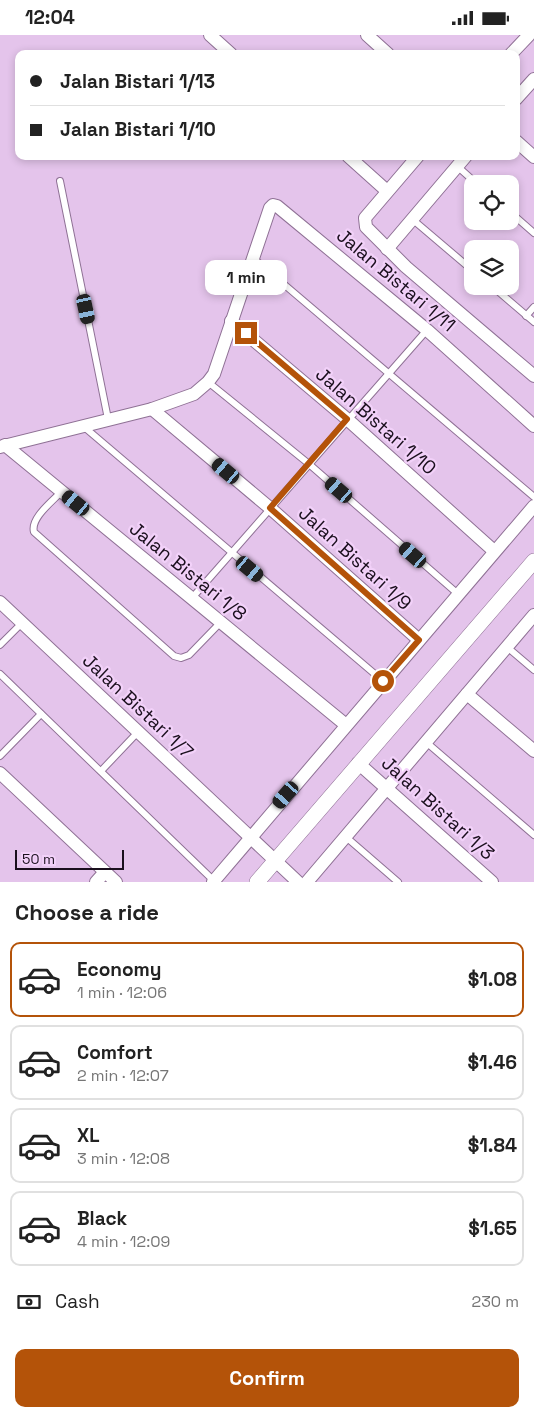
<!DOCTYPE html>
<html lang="en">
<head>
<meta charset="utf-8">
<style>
  :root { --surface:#fff; --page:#f6f6f6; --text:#222; --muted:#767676; --line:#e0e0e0; --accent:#b45309 }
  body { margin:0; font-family:"Space Grotesk",sans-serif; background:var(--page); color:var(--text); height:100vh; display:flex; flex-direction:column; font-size:19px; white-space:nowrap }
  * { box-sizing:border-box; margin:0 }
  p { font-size:16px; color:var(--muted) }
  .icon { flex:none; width:28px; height:28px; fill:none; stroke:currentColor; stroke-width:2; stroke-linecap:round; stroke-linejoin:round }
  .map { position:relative; height:847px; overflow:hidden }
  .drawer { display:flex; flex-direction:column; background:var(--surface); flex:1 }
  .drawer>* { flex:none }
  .banner { position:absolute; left:15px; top:15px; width:505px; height:110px; border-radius:10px; box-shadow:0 2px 8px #0003; display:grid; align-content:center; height:110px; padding:0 15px; background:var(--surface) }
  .tools { position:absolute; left:464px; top:140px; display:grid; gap:10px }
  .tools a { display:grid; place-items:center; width:55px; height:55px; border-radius:10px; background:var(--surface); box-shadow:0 2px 8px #0003; font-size:25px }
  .scale { position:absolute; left:15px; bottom:12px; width:109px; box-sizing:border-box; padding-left:5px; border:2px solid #1a0f1d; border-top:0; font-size:14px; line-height:18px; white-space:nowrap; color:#1a0f1d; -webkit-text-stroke:4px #f2d1f9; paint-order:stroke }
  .end { position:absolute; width:22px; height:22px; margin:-11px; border:6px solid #b45309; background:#fff; box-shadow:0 0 0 2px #fff }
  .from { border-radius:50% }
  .bubble { position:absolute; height:35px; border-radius:10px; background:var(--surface); box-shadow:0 2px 8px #0003; font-size:16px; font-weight:700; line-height:35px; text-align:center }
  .car { position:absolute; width:15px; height:30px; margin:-15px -8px; border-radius:6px; box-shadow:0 0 4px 1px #0007; background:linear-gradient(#222 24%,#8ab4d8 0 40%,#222 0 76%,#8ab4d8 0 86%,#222 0) }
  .banner b { display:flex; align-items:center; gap:18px; height:48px; font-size:19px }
  .banner b+b { border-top:1px solid var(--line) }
  .banner i { width:12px; height:12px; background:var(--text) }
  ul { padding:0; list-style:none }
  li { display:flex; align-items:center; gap:15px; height:75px; margin:0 10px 8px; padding:0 5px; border:2px solid var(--line); border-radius:10px }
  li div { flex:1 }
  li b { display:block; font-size:19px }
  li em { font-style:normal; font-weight:700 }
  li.selected { border-color:var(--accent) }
  li>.icon { width:45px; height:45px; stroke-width:1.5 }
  h2 { padding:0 15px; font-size:22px; line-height:60px }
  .pay { display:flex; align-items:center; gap:12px; height:55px; padding:0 15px; font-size:19px }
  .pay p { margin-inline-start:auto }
  .primary-button { display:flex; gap:10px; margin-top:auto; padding:10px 15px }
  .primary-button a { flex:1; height:58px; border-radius:10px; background:var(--accent); color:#fff; font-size:20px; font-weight:700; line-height:58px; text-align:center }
  .status { display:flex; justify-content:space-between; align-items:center; height:35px; padding:0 25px; background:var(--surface); direction:ltr }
  .status svg { height:14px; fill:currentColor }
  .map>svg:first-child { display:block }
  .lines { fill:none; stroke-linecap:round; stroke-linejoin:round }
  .service-casing { stroke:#8f7195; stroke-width:8 }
  .minor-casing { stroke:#8f7195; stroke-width:14 }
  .tertiary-casing { stroke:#8f7195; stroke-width:16 }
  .service { stroke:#fff; stroke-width:6 }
  .minor { stroke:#fff; stroke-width:12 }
  .tertiary { stroke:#fff; stroke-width:15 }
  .route { stroke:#b45309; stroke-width:6 }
  .labels { text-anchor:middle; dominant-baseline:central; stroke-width:4.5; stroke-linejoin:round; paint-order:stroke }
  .street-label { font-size:19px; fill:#1a0f1d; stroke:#f2d1f9 }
</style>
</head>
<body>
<div class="status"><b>12:04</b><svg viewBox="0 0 49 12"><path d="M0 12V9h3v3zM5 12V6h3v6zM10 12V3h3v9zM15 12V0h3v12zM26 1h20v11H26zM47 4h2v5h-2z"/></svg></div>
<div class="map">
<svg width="534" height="847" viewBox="0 0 534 847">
  <rect width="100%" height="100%" fill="#e4c4eb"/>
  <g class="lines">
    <defs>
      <g id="service">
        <path d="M457,131L477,149"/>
        <path d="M60,146L108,384"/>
        <path d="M510,177L534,198"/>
        <path d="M412,184L472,235"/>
        <path d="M253,223L534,462"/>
        <path d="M492,251L534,287"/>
        <path d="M526,281L534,272"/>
        <path d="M208,347L309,429L458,559"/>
        <path d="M83,391L383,646"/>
        <path d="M62,456C53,466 30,483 34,497L174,621L181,623L189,620L221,587"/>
        <path d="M192,563L427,295"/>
        <path d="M0,610L22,588"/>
        <path d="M507,612L534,635"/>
        <path d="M0,639L214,846"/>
        <path d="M426,707L534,800"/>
        <path d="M0,721L41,679"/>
        <path d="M101,736L138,697"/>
        <path d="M346,802L398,847"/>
      </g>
      <g id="minor">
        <path d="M210,0L231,19"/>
        <path d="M367,0L388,19"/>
        <path d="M511,19L529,0"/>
        <path d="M516,64L534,44"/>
        <path d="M516,106L534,122"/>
        <path d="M348,121L387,156"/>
        <path d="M418,121L365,183L366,192L406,232L534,341"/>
        <path d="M387,214L466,121"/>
        <path d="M231,286L347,384L494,516"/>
        <path d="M152,374L270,473L419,605"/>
        <path d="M5,410L346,690"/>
        <path d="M0,412L152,374L194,359L208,347L214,339L270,173L273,170L277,171L427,295L534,391"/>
        <path d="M0,567L298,847"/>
        <path d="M467,659L534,716"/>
        <path d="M358,728L492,847"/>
        <path d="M0,738L116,847"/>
        <path d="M96,847L105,837"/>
        <path d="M213,847L534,471"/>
        <path d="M307,847L534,580"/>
      </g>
      <path id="tertiary" d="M257,847L534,526"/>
    </defs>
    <use href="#service" class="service-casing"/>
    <use href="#minor" class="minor-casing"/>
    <use href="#tertiary" class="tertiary-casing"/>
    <use href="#service" class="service"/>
    <use href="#minor" class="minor"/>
    <use href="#tertiary" class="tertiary"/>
  </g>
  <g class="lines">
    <path class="route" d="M246,298L347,384L270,473L419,605L383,646"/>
  </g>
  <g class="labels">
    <g class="street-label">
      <text transform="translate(396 245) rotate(40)">Jalan Bistari 1/11</text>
      <text transform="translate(376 386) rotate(41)">Jalan Bistari 1/10</text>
      <text transform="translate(355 523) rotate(42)">Jalan Bistari 1/9</text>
      <text transform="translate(188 536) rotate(39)">Jalan Bistari 1/8</text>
      <text transform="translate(138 671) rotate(43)">Jalan Bistari 1/7</text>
      <text transform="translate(438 773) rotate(42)">Jalan Bistari 1/3</text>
    </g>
  </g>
</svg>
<div class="tools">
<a><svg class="icon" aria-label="locate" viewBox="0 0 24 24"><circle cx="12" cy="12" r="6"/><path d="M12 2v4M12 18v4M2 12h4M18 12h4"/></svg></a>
<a><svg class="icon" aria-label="layers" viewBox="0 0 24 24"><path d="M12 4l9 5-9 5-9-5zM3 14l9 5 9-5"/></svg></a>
</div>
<div class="scale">50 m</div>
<i class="end from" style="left:383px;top:646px"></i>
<i class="end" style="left:246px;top:298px"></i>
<div class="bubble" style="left:205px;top:225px;width:82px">1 min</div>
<i class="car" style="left:86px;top:274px;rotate:168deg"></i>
<i class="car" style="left:226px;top:436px;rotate:310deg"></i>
<i class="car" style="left:339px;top:455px;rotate:311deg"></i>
<i class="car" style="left:76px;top:468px;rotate:309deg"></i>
<i class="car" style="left:413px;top:520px;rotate:311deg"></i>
<i class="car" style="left:250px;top:534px;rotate:130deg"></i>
<i class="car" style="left:286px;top:760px;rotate:221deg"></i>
<div class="banner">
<b><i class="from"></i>Jalan Bistari 1/13</b>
<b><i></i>Jalan Bistari 1/10</b>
</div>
</div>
<section class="drawer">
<h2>Choose a ride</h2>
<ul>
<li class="selected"><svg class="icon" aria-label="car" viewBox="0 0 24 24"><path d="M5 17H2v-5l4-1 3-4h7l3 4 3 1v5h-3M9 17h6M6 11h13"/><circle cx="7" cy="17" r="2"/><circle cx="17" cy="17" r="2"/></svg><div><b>Economy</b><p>1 min · 12:06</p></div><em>$1.08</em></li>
<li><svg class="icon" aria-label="car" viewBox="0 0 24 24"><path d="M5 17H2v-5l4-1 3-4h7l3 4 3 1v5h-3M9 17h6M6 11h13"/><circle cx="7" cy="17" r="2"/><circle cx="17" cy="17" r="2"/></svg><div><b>Comfort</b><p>2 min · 12:07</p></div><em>$1.46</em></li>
<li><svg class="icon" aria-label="car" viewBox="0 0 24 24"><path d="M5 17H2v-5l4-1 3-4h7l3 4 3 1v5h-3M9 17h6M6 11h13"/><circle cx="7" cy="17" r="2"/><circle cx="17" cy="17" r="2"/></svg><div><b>XL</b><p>3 min · 12:08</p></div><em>$1.84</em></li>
<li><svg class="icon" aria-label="car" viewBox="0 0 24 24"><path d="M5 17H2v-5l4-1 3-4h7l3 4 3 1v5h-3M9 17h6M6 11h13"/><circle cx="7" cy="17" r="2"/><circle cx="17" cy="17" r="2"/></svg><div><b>Black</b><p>4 min · 12:09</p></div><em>$1.65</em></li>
</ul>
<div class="pay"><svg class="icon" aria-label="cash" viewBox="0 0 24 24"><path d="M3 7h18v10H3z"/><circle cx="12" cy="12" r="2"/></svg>Cash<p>230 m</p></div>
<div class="primary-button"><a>Confirm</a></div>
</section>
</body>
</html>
